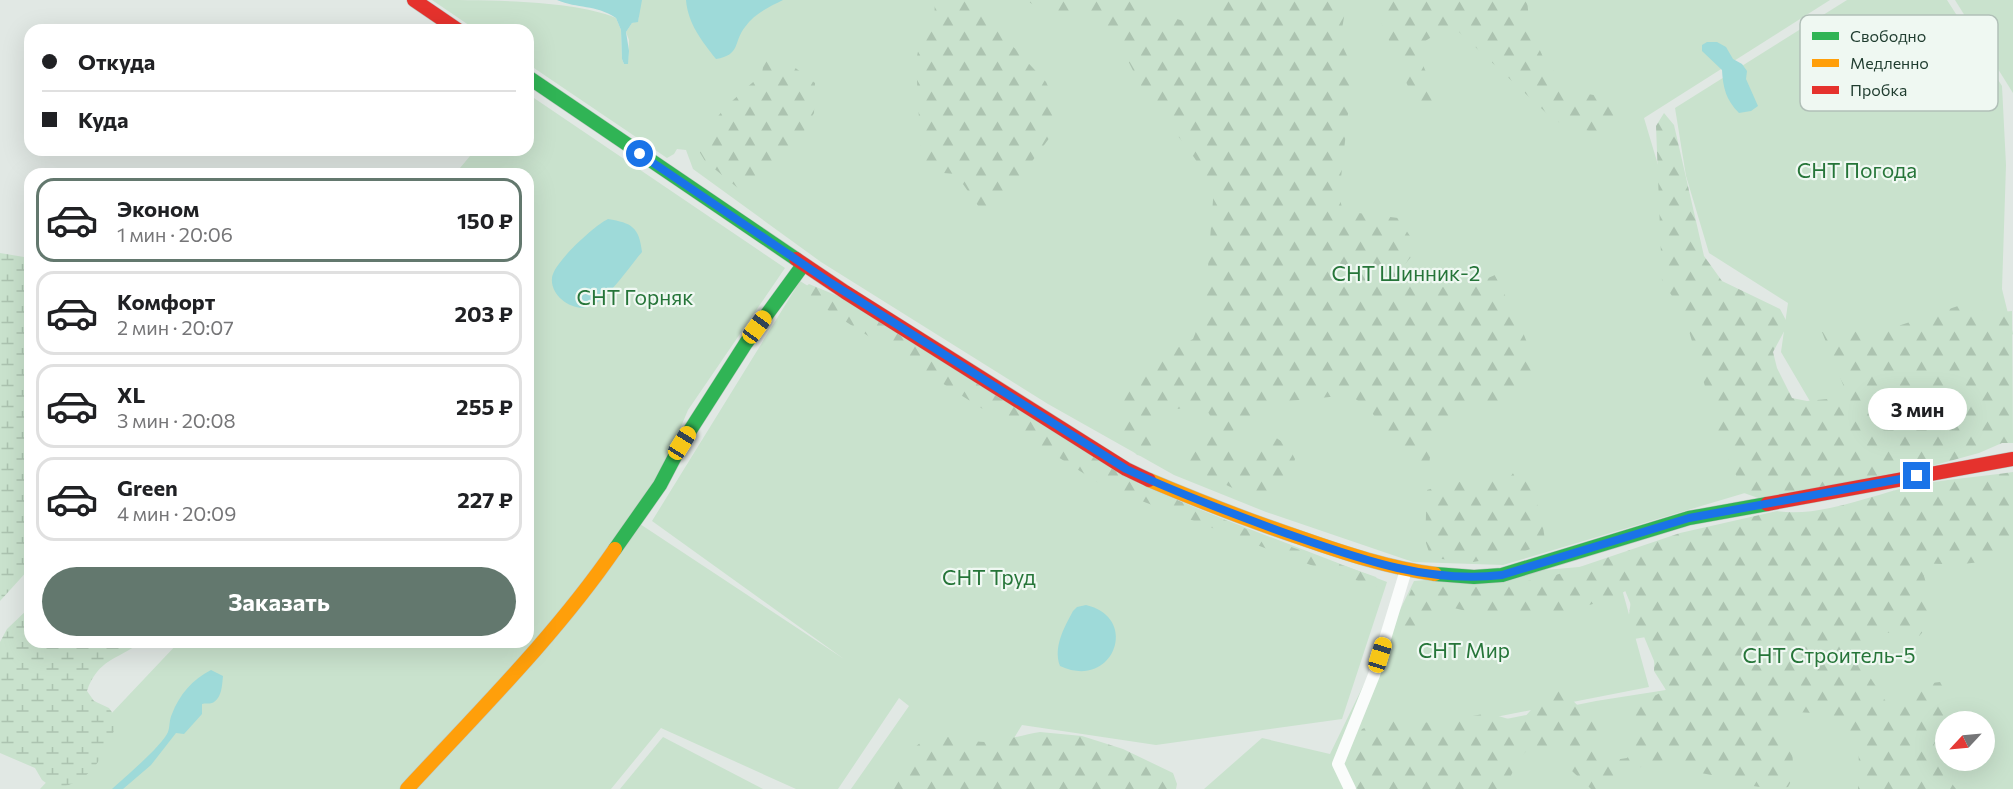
<!DOCTYPE html>
<html lang="ru">
<head>
<meta charset="utf-8">
<style>
  :root { --surface:#fff; --page:#f6f6f6; --text:#202124; --muted:#757577; --line:#e0e0e0; --accent:#63786e }
  body { margin:0; font-family:Commissioner,sans-serif; background:var(--page); color:var(--text); height:100vh; display:flex; flex-direction:column; font-size:22px; white-space:nowrap }
  * { box-sizing:border-box; margin:0 }
  p { font-size:20px; color:var(--muted) }
  .icon { flex:none; width:33px; height:33px; fill:none; stroke:currentColor; stroke-width:2; stroke-linecap:round; stroke-linejoin:round }
  .map { position:relative; flex:1; overflow:hidden }
  .panel { position:absolute; left:24px; top:168px; width:510px; height:480px; display:flex; flex-direction:column; background:var(--surface); border-radius:18px; box-shadow:0 6px 24px #0002 }
  .panel>* { flex:none }
  .top-card { position:absolute; left:24px; top:24px; width:510px; height:132px; border-radius:18px; box-shadow:0 6px 24px #0002; display:grid; align-content:center; height:132px; padding:0 18px; background:var(--surface) }
  .needle { width:39px; rotate:244deg }
  .controls { position:absolute; left:1935px; top:711px; display:grid; gap:12px }
  .controls a { display:grid; place-items:center; width:60px; height:60px; border-radius:50%; background:var(--surface); box-shadow:0 6px 24px #0002; font-size:30px }
  .end { position:absolute; width:27px; height:27px; margin:-14px; border:8px solid #1a73e8; background:#fff; box-shadow:0 0 0 3px #fff }
  .from { border-radius:50% }
  .bubble { position:absolute; height:42px; border-radius:21px; background:var(--surface); box-shadow:0 6px 24px #0002; font-size:20px; font-weight:700; line-height:42px; text-align:center }
  .car { position:absolute; width:18px; height:36px; margin:-18px -9px; border-radius:8px; box-shadow:0 0 4px 2px #0007; background:linear-gradient(#f5c518 24%,#345 0 40%,#f5c518 0 76%,#345 0 86%,#f5c518 0) }
  .top-card b { display:flex; align-items:center; gap:21px; height:57px; font-size:22px }
  .top-card b+b { border-top:2px solid var(--line) }
  .top-card i { width:15px; height:15px; background:var(--text) }
  ul { padding:10px 0 0; list-style:none }
  li { display:flex; align-items:center; gap:18px; height:84px; margin:0 12px 9px; padding:0 6px; border:3px solid var(--line); border-radius:18px }
  li div { flex:1 }
  li b { display:block; font-size:22px }
  li em { font-style:normal; font-weight:700 }
  li.on { border-color:var(--accent) }
  li>.icon { width:54px; height:54px; stroke-width:1.5 }
  .button { display:flex; gap:12px; margin-top:auto; padding:12px 18px }
  .button a { flex:1; height:69px; border-radius:36px; background:var(--accent); color:#fff; font-size:24px; font-weight:700; line-height:69px; text-align:center }
  .map>svg:first-child { display:block }
  .green { fill:#c9e2cd; fill-rule:evenodd }
  .forest { fill:url(#forest-firs) }
  .wetland { fill:url(#wetland-marsh) }
  .water { fill:#9edad9 }
  .lines { fill:none; stroke-linecap:round; stroke-linejoin:round }
  .fast-casing { stroke:#bbc5bf; stroke-width:15 }
  .slow-casing { stroke:#bbc5bf; stroke-width:15 }
  .jam-casing { stroke:#bbc5bf; stroke-width:15 }
  .street { stroke:#fafcfb; stroke-width:12 }
  .fast { stroke:#30b455; stroke-width:14 }
  .slow { stroke:#ff9f0a; stroke-width:14 }
  .jam { stroke:#e5322d; stroke-width:14 }
  .route { stroke:#1a73e8; stroke-width:8 }
  .labels { text-anchor:middle; dominant-baseline:central; stroke-width:4.5; stroke-linejoin:round; paint-order:stroke }
  .park-label { font-size:21px; fill:#267539; stroke:#eff8f2 }
  .key { fill:#eff8f2; stroke:#b1c0b8; stroke-width:1.5 }
  .key-label { font-size:16px; fill:#1f3c2f }
</style>
</head>
<body>
<div class="map">
<svg width="2013" height="789" viewBox="0 0 2013 789">
  <defs>
    <pattern id="forest-firs" width="22" height="20" patternUnits="userSpaceOnUse" patternTransform="scale(1.5)"><rect width="22" height="20" fill="#c9e2cd"/><path d="M5 1l3.5 6h-7zM16 11l3.5 6h-7z" fill="#acc3b0"/></pattern>
    <pattern id="wetland-marsh" width="20" height="14" patternUnits="userSpaceOnUse" patternTransform="scale(1.5)"><rect width="20" height="14" fill="#c9e2cd"/><path d="M1 5h8M5 5V1M11 12h8M15 12V8" fill="none" stroke="#acc3b0"/></pattern>
  </defs>
  <rect width="100%" height="100%" fill="#e1e8e4"/>
  <g class="green">
    <path d="M432,0C482,0 575,0 616,18L621,30L622,59L624,64L628,63L629,40L626,32L632,23L638,21L639,16L633,0H1830L1644,118L1755,490L1503,565L1413,562L1266,512L1174,475L1048,404L821,262L693,169L686,150L677,149L674,154L667,158L528,64V30H476Z"/>
    <path d="M1847,0H1947L2002,86L2006,165L2002,289L2013,334L1848,466L1781,352L1788,303L1709,253L1686,176L1675,108Z"/>
    <path d="M1955,0H2013V93Z"/>
    <path d="M528,94L785,268L688,410L640,524L844,659L652,521L800,281L1120,479L1387,582L1342,719L1156,745L1022,725L983,789H851L909,706L899,698L838,789H796L661,728L611,789H40L179,642H528V174H455L475,150H528Z"/>
    <path d="M2013,482V789H1388L1397,741L1596,701L1666,690L1617,571L1649,687L1394,737L1386,789H1204L1262,738L1330,754L1414,581L1614,564ZM1946,722H1984V760H1946Z"/>
    <path d="M663,737L763,789H620Z"/>
  </g>
  <g class="forest">
    <path d="M935,0H976L982,13L1046,82L1053,97L1056,129L1005,198L1001,207L981,210L956,174L931,172L921,158L916,61L920,42L934,25Z"/>
    <path d="M1026,0H1150L1147,10L1197,25L1204,0H1268L1272,2L1274,0H1362L1352,2L1344,17L1340,41L1353,68L1339,196L1343,211L1398,218L1416,245L1411,257L1400,270L1427,298L1442,287L1465,288L1495,275L1522,330L1538,370C1528,389 1513,400 1492,404L1472,391L1457,418L1433,435L1429,465L1414,468C1386,450 1392,441 1375,417C1370,408 1358,401 1350,395L1289,401L1249,419L1230,433L1240,449L1262,446L1275,437L1288,446L1295,459L1288,488L1249,496L1185,465L1209,433L1211,417L1203,404L1157,413L1154,428L1157,442L1153,458L1137,455L1125,442L1119,415L1120,400L1128,385L1166,354L1193,339L1199,324L1208,310L1206,293L1214,187L1185,144L1152,108L1115,35L1084,8L1054,18Z"/>
    <path d="M1367,0H1527L1530,29L1544,59L1563,83L1577,92L1610,98L1617,112L1615,129L1602,135L1555,121L1458,31H1441L1419,45V56L1439,102L1428,113L1417,108L1376,10Z"/>
    <path d="M770,52L789,63L815,83L814,113L797,144L776,173L754,189H739L705,161L699,151C712,114 734,100 762,74L764,59Z"/>
    <path d="M1664,113L1674,125L1704,256L1722,281L1780,309L1788,324L1773,352L1777,368L1792,398L1807,401L1848,397L1822,332L1883,331L1964,304L1988,313L2012,311L2013,443H2002L1979,453L1935,465L1761,499L1744,493L1721,442L1685,317L1662,280L1656,126Z"/>
    <path d="M809,284L850,301L1139,484L1280,543L1376,577L1379,582L1376,587L1299,561L1105,487L804,295V288Z"/>
    <path d="M1519,465C1533,491 1543,513 1545,543L1515,555L1473,562L1431,558L1425,540L1427,490L1454,482L1508,480Z"/>
    <path d="M2013,472V547C1990,567 1951,565 1922,563C1924,593 1946,612 1919,636L1893,632L1880,634L1863,654L1864,668L1892,711L1904,707C1911,692 1923,683 1940,682C1955,707 1944,723 1933,747L1943,772L1956,789H1858C1858,777 1860,763 1858,751C1850,719 1817,709 1787,713L1783,725L1785,738L1792,750L1794,776L1788,787L1773,789L1727,782L1717,776L1679,769L1672,760C1652,759 1619,775 1605,789H1591L1572,771L1571,758L1565,748L1528,749L1518,760L1505,789H1358L1353,786L1350,762L1356,739L1362,729L1385,720L1437,723L1488,713L1512,720L1523,719L1546,693L1558,690L1569,697L1598,725L1602,754L1614,760L1627,758L1634,749L1632,711L1640,703L1666,690L1654,671L1655,646L1646,637L1634,639L1627,629L1632,593L1638,584L1613,598L1569,611L1539,616L1462,610L1446,606L1438,607L1435,622L1404,630L1397,625L1411,590L1415,587L1424,584L1458,587H1487L1547,578L1680,533L1777,511C1818,518 1872,495 1912,486C1945,479 1980,477 2013,472Z"/>
    <path d="M1040,732L1082,736L1123,749L1173,773L1177,784L1176,789H891C904,763 912,733 948,737C960,738 973,742 985,742C1003,741 1022,735 1040,732Z"/>
  </g>
  <g class="wetland">
    <path d="M0,253L30,258V568L0,601Z"/>
    <path d="M30,607V642H141C117,660 98,659 87,691L94,701L109,708L118,721C104,755 94,782 54,789L42,780L35,768L0,753V642L7,629Z"/>
  </g>
  <g class="water">
    <path d="M557,0H642L638,22L632,23L626,32L629,51L628,64H624L622,59L621,30L616,18C595,4 578,9 557,0Z"/>
    <path d="M686,0H783C769,7 755,13 745,27C733,42 741,55 716,59C702,41 688,24 686,0Z"/>
    <path d="M1707,42H1717L1726,47L1733,59L1742,64L1747,71L1746,79L1758,106L1751,111L1739,113C1726,100 1723,88 1722,70L1702,51V45Z"/>
    <path d="M608,219C632,223 639,227 642,252C629,267 609,298 591,306C575,313 550,297 552,278C553,263 595,225 608,219Z"/>
    <path d="M1086,605C1141,618 1113,691 1060,666C1053,647 1064,628 1073,611L1077,607Z"/>
    <path d="M211,670L223,676C222,685 222,699 212,703C209,704 205,703 202,704V714L184,734L176,733L151,765L123,789H112C124,778 162,746 168,732C170,727 169,720 172,714C179,695 193,679 211,670Z"/>
  </g>
  <g class="lines">
    <defs>
      <g id="fast">
        <path d="M528,77L796,259"/>
        <path d="M615,549L660,485L682,443L746,343L803,265"/>
        <path d="M1435,574L1474,577L1502,575L1689,518L1767,504"/>
      </g>
      <g id="slow">
        <path d="M1149,480C1199,501 1250,521 1301,538C1344,553 1389,568 1435,574"/>
        <path d="M407,789C479,711 555,636 615,549"/>
      </g>
      <g id="jam">
        <path d="M414,0L458,30"/>
        <path d="M796,259L845,292L1126,469L1149,480"/>
        <path d="M1767,504L2013,459"/>
      </g>
    </defs>
    <use href="#fast" class="fast-casing"/>
    <use href="#slow" class="slow-casing"/>
    <use href="#jam" class="jam-casing"/>
    <path class="street" d="M1350,789L1338,764L1374,675L1406,570"/>
    <use href="#fast" class="fast"/>
    <use href="#slow" class="slow"/>
    <use href="#jam" class="jam"/>
  </g>
  <g class="lines">
    <path class="route" d="M640,154L831,283L1126,469C1179,494 1233,514 1288,534C1357,558 1428,584 1502,575L1689,518L1917,476"/>
  </g>
  <g class="labels">
    <g class="park-label">
      <text x="1857" y="169">СНТ Погода</text>
      <text x="1406" y="272">СНТ Шинник-2</text>
      <text x="635" y="296">СНТ Горняк</text>
      <text x="989" y="576">СНТ Труд</text>
      <text x="1464" y="649">СНТ Мир</text>
      <text x="1829" y="654">СНТ Строитель-5</text>
    </g>
  </g>
  <rect x="1800" y="15" width="198" height="96" rx="9" class="key"/>
  <rect x="1812" y="32" width="27" height="8" fill="#30b455"/>
  <rect x="1812" y="59" width="27" height="8" fill="#ff9f0a"/>
  <rect x="1812" y="86" width="27" height="8" fill="#e5322d"/>
  <g class="key-label">
    <text x="1850" y="42">Свободно</text>
    <text x="1850" y="69">Медленно</text>
    <text x="1850" y="96">Пробка</text>
  </g>
</svg>
<div class="controls">
<a><svg class="needle" viewBox="-14 -14 28 28"><path d="M0-13l5 13h-10z" fill="#e53935"/><path d="M0 13l5-13h-10z" fill="#757577"/></svg></a>
</div>
<i class="end from" style="left:640px;top:154px"></i>
<i class="end" style="left:1917px;top:476px"></i>
<div class="bubble" style="left:1868px;top:388px;width:99px">3 мин</div>
<i class="car" style="left:757px;top:327px;rotate:36deg"></i>
<i class="car" style="left:682px;top:443px;rotate:32deg"></i>
<i class="car" style="left:1380px;top:655px;rotate:17deg"></i>
<div class="top-card">
<b><i class="from"></i>Откуда</b>
<b><i></i>Куда</b>
</div>
<section class="panel">
<ul>
<li class="on"><svg class="icon" aria-label="car" viewBox="0 0 24 24"><path d="M5 17H2v-5l4-1 3-4h7l3 4 3 1v5h-3M9 17h6M6 11h13"/><circle cx="7" cy="17" r="2"/><circle cx="17" cy="17" r="2"/></svg><div><b>Эконом</b><p>1 мин · 20:06</p></div><em>150 ₽</em></li>
<li><svg class="icon" aria-label="car" viewBox="0 0 24 24"><path d="M5 17H2v-5l4-1 3-4h7l3 4 3 1v5h-3M9 17h6M6 11h13"/><circle cx="7" cy="17" r="2"/><circle cx="17" cy="17" r="2"/></svg><div><b>Комфорт</b><p>2 мин · 20:07</p></div><em>203 ₽</em></li>
<li><svg class="icon" aria-label="car" viewBox="0 0 24 24"><path d="M5 17H2v-5l4-1 3-4h7l3 4 3 1v5h-3M9 17h6M6 11h13"/><circle cx="7" cy="17" r="2"/><circle cx="17" cy="17" r="2"/></svg><div><b>XL</b><p>3 мин · 20:08</p></div><em>255 ₽</em></li>
<li><svg class="icon" aria-label="car" viewBox="0 0 24 24"><path d="M5 17H2v-5l4-1 3-4h7l3 4 3 1v5h-3M9 17h6M6 11h13"/><circle cx="7" cy="17" r="2"/><circle cx="17" cy="17" r="2"/></svg><div><b>Green</b><p>4 мин · 20:09</p></div><em>227 ₽</em></li>
</ul>
<div class="button"><a>Заказать</a></div>
</section>
</div>
</body>
</html>
